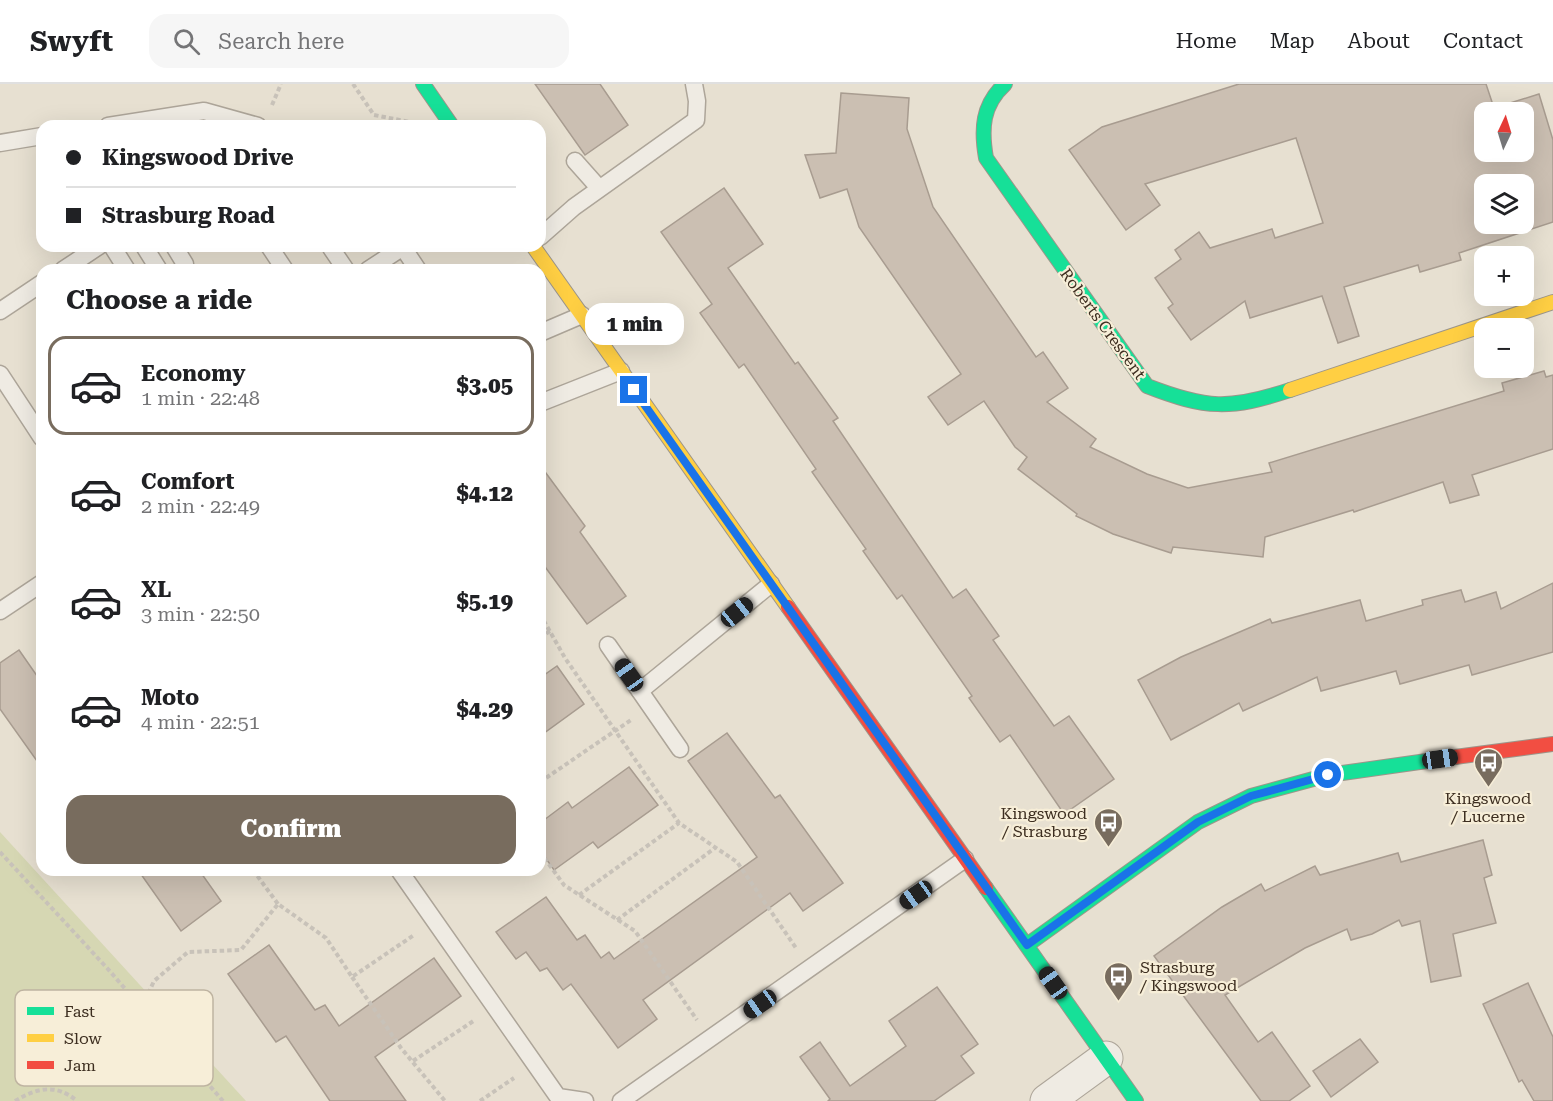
<!DOCTYPE html>
<html lang="en">
<head>
<meta charset="utf-8">
<style>
  :root { --surface:#fff; --page:#f6f6f6; --text:#202124; --muted:#757577; --line:#e0e0e0; --accent:#786c5e }
  body { margin:0; font-family:"Roboto Serif",serif; background:var(--page); color:var(--text); height:100vh; display:flex; flex-direction:column; font-size:22px; white-space:nowrap }
  * { box-sizing:border-box; margin:0 }
  p { font-size:20px; color:var(--muted) }
  .icon { flex:none; width:33px; height:33px; fill:none; stroke:currentColor; stroke-width:2; stroke-linecap:round; stroke-linejoin:round }
  .map { position:relative; flex:1; overflow:hidden }
  .panel { position:absolute; left:36px; top:180px; width:510px; height:612px; display:flex; flex-direction:column; background:var(--surface); border-radius:18px; box-shadow:0 6px 24px #0002 }
  .panel>* { flex:none }
  .top-card { position:absolute; left:36px; top:36px; width:510px; height:132px; border-radius:18px; box-shadow:0 6px 24px #0002; display:grid; align-content:center; height:132px; padding:0 30px; background:var(--surface) }
  .needle { width:39px; rotate:4deg }
  .tools { position:absolute; left:1474px; top:18px; display:grid; gap:12px }
  .tools a { display:grid; place-items:center; width:60px; height:60px; border-radius:12px; background:var(--surface); box-shadow:0 6px 24px #0002; font-size:30px }
  .end { position:absolute; width:27px; height:27px; margin:-14px; border:8px solid #1a73e8; background:#fff; box-shadow:0 0 0 3px #fff }
  .from { border-radius:50% }
  .bubble { position:absolute; height:42px; border-radius:18px; background:var(--surface); box-shadow:0 6px 24px #0002; font-size:20px; font-weight:800; line-height:42px; text-align:center }
  .car { position:absolute; width:18px; height:36px; margin:-18px -9px; border-radius:8px; box-shadow:0 0 4px 2px #0007; background:linear-gradient(#222 24%,#8ab4d8 0 40%,#222 0 76%,#8ab4d8 0 86%,#222 0) }
  .top-card b { display:flex; align-items:center; gap:21px; height:57px; font-size:22px }
  .top-card b+b { border-top:2px solid var(--line) }
  .top-card i { width:15px; height:15px; background:var(--text) }
  ul { padding:0; list-style:none }
  li { display:flex; align-items:center; gap:18px; height:99px; margin:0 12px 9px; padding:0 18px; border:3px solid transparent; border-radius:18px }
  li div { flex:1 }
  li b { display:block; font-size:22px }
  li em { font-style:normal; font-weight:800 }
  li.on { border-color:var(--accent) }
  li>.icon { width:54px; height:54px; stroke-width:1.5 }
  h2 { padding:0 30px; font-size:27px; line-height:72px }
  .button { display:flex; gap:12px; margin-top:auto; padding:12px 30px }
  .button a { flex:1; height:69px; border-radius:18px; background:var(--accent); color:#fff; font-size:24px; font-weight:800; line-height:69px; text-align:center }
  header { display:flex; align-items:center; gap:36px; box-sizing:border-box; height:84px; padding:0 30px; background:var(--surface); border-bottom:2px solid var(--line) }
  header strong { font-size:28px }
  nav { display:flex; gap:33px; margin-inline-start:auto; font-size:21px }
  .search { width:420px; height:54px; background:var(--page); display:flex; align-items:center; gap:15px; box-sizing:border-box; padding:0 21px; border-radius:18px; color:var(--muted); font-size:22px }
  .map>svg:first-child { display:block }
  .green { fill:#d6d7b3 }
  .building { fill:#cbbfb2; stroke:#a89c90; stroke-width:1.5; fill-rule:evenodd }
  .lines { fill:none; stroke-linecap:round; stroke-linejoin:round }
  .lane-casing { stroke:#ada599; stroke-width:19 }
  .street-casing { stroke:#ada599; stroke-width:35 }
  .fast-casing { stroke:#9c958a; stroke-width:16 }
  .slow-casing { stroke:#9c958a; stroke-width:16 }
  .jam-casing { stroke:#9c958a; stroke-width:16 }
  .path { stroke:#c8c2b9; stroke-width:4; stroke-dasharray:4.5 3; stroke-linecap:butt }
  .lane { stroke:#efebe3; stroke-width:16 }
  .street { stroke:#efebe3; stroke-width:33 }
  .fast { stroke:#16e098; stroke-width:14 }
  .slow { stroke:#ffcf43; stroke-width:14 }
  .jam { stroke:#f24e42; stroke-width:14 }
  .route { stroke:#1a73e8; stroke-width:8 }
  .labels { text-anchor:middle; dominant-baseline:central; stroke-width:4.5; stroke-linejoin:round; paint-order:stroke }
  .street-label { font-size:16px; fill:#3d2e20; stroke:#f7eed8 }
  .poi-label { font-size:16px; fill:#3d2e20; stroke:#f7eed8 }
  .key { fill:#f7eed8; stroke:#bfb4a1; stroke-width:1.5 }
  .key-label { font-size:16px; fill:#3d2e20 }
</style>
</head>
<body>
<header>
<strong>Swyft</strong>
<div class="search"><svg class="icon" aria-label="search" viewBox="0 0 24 24"><circle cx="10" cy="10" r="6"/><path d="M15 15l6 6"/></svg>Search here</div>
<nav><a>Home</a><a>Map</a><a>About</a><a>Contact</a></nav>
</header>
<div class="map">
<svg width="1553" height="1017" viewBox="0 0 1553 1017">
  <rect width="100%" height="100%" fill="#e7e0d1"/>
  <path class="green" d="M0,748L246,1017H0Z"/>
  <g class="building">
    <path d="M535,0H600L628,41L585,71Z"/>
    <path d="M1239,0H1486L1494,24L1539,10L1553,56V138L1459,169L1461,176L1420,188L1418,181L1344,203L1359,252L1338,259L1322,212L1250,234L1245,217L1191,256L1168,224L1173,220L1155,194L1181,175L1175,166L1199,148L1210,164L1272,145L1275,154L1323,139L1296,54L1145,100L1160,121L1126,146L1069,66L1102,43ZM1485,28H1524V68H1485ZM1485,100H1524V140H1485Z"/>
    <path d="M841,9L909,14L907,45L933,123L1036,273L1043,268L1068,304L1047,318L1096,355L1090,363L1147,390L1188,404L1272,388L1269,379L1504,307L1502,299L1544,287L1546,293L1553,291V365L1472,391L1479,411L1450,419L1443,398L1354,428L1353,426L1265,453L1263,473L1173,463L1171,469L1113,450L1076,432L1077,430L1018,385L1027,373L1015,363L984,317L948,341L928,313L961,290L859,143L847,105L820,114L805,71L836,69Z"/>
    <path d="M724,104L763,160L728,184L795,280L798,278L838,334L833,337L953,514L966,505L999,552L993,556L1054,642L1069,632L1114,695L1064,730L1010,651L1000,658L969,614L972,612L902,511L897,515L863,467L866,465L812,388L816,385L744,280L739,284L700,229L712,220L661,148Z"/>
    <path d="M540,381L585,442L580,448L626,512L587,540L540,476Z"/>
    <path d="M1553,499V568L1472,591L1469,581L1400,600L1396,587L1321,607L1317,593L1243,627L1239,619L1171,656L1138,596L1181,573L1270,535L1272,539L1360,516L1366,537L1423,521L1422,516L1461,506L1465,518L1496,508L1501,525Z"/>
    <path d="M19,566L42,599V684L0,625V579Z"/>
    <path d="M557,582L584,620L540,652V594Z"/>
    <path d="M727,649L775,714L780,711L843,799L803,827L790,809L643,916L657,935L618,964L571,900L563,906L547,884L540,887L526,868L516,875L496,848L546,813L577,856L585,851L601,874L609,868L614,875L757,773L688,677Z"/>
    <path d="M629,683L658,721L598,764L593,758L554,786L540,766V739L568,718L572,724Z"/>
    <path d="M1483,756L1492,791L1484,794L1496,839L1453,850L1461,892L1431,898L1420,837L1402,842L1399,836L1372,850L1351,856L1347,845L1305,864L1225,911L1258,958L1272,948L1310,1002L1289,1017H1261L1154,872L1222,823L1261,800L1265,807L1315,782L1320,791L1398,769L1401,778Z"/>
    <path d="M138,786H199L221,817L181,847Z"/>
    <path d="M269,861L315,926L325,921L339,942L434,874L461,912L375,973L406,1017H330L286,952L276,958L228,890Z"/>
    <path d="M1528,899L1553,953V1017H1534L1522,996L1519,998L1483,920Z"/>
    <path d="M937,903L978,960L961,972L974,989L934,1017H828L830,1015L800,973L820,958L850,1002L906,962L889,937Z"/>
    <path d="M1360,955L1378,978L1331,1013L1313,987Z"/>
  </g>
  <g class="lines">
    <defs>
      <g id="lane">
        <path d="M108,42L204,27L258,42"/>
        <path d="M0,59L42,52"/>
        <path d="M575,77L599,104"/>
        <path d="M540,153L574,123L696,36L697,17L694,0"/>
        <path d="M112,162L127,186"/>
        <path d="M144,162L159,186"/>
        <path d="M174,162L185,180"/>
        <path d="M269,162L285,186"/>
        <path d="M402,162L418,186"/>
        <path d="M331,164L346,186"/>
        <path d="M63,186L99,162"/>
        <path d="M368,186L403,163"/>
        <path d="M0,227L42,199"/>
        <path d="M540,249L582,231"/>
        <path d="M0,290L42,354"/>
        <path d="M540,319L621,287"/>
        <path d="M0,527L42,499"/>
        <path d="M608,561L680,665"/>
        <path d="M640,607L771,500"/>
        <path d="M399,786L558,1013L585,1017"/>
        <path d="M621,1017L965,775"/>
      </g>
      <path id="street" d="M1047,1017L1106,974"/>
      <g id="fast">
        <path d="M423,0L452,42"/>
        <path d="M1005,0C982,21 981,45 986,74L1147,302C1206,325 1230,326 1290,306"/>
        <path d="M986,804L1136,1017"/>
        <path d="M1027,861L1198,738L1251,712L1328,691L1455,673"/>
      </g>
      <g id="slow">
        <path d="M533,162L788,523"/>
        <path d="M1290,306L1553,218"/>
      </g>
      <g id="jam">
        <path d="M788,523L986,804"/>
        <path d="M1455,673L1553,660"/>
      </g>
    </defs>
    <use href="#lane" class="lane-casing"/>
    <use href="#street" class="street-casing"/>
    <use href="#fast" class="fast-casing"/>
    <use href="#slow" class="slow-casing"/>
    <use href="#jam" class="jam-casing"/>
    <g class="path">
      <path d="M353,0L374,31L410,38"/>
      <path d="M272,21L281,0"/>
      <path d="M540,530L565,574L679,739L737,778L796,864"/>
      <path d="M42,544V545"/>
      <path d="M540,554L550,547"/>
      <path d="M540,698L631,636"/>
      <path d="M0,768L107,884L223,1017"/>
      <path d="M540,768L564,801L635,847L697,936"/>
      <path d="M253,786L278,820"/>
      <path d="M579,811L679,739"/>
      <path d="M617,836L715,764"/>
      <path d="M352,893L401,964L445,1017"/>
      <path d="M142,923L154,897L188,868L241,866L278,820L326,854L352,893L414,851"/>
      <path d="M413,977L475,936"/>
      <path d="M15,1017C38,1003 57,1000 77,1017"/>
      <path d="M480,1017L514,994"/>
    </g>
    <use href="#lane" class="lane"/>
    <use href="#street" class="street"/>
    <use href="#fast" class="fast"/>
    <use href="#slow" class="slow"/>
    <use href="#jam" class="jam"/>
  </g>
  <g class="lines">
    <path class="route" d="M634,306L1027,861L1198,738L1251,712L1328,691"/>
  </g>
  <defs>
    <symbol id="bus-pin" viewBox="-11 -11 22 30"><path d="M0 17L-7.5 6A9.5 9.5 0 1 1 7.5 6Z" fill="#786c5e" stroke="#f7eed8"/><path d="M-5-6H5V4H4V6H2V4H-2V6H-4V4H-5ZM-3.5-4V0h7V-4ZM-3.5 1.2v1.5H-2V1.2ZM2 1.2v1.5H3.5V1.2Z" fill="#fff"/></symbol>
  </defs>
  <g fill-rule="evenodd">
    <use href="#bus-pin" x="1472" y="662" width="33" height="45"/>
    <use href="#bus-pin" x="1092" y="722" width="33" height="45"/>
    <use href="#bus-pin" x="1102" y="876" width="33" height="45"/>
  </g>
  <g class="labels">
    <g class="street-label">
      <text transform="translate(1103 240) rotate(54)">Roberts Crescent</text>
    </g>
    <g class="poi-label">
      <text x="1488" y="714">Kingswood<tspan x="1488" dy="18">/ Lucerne</tspan></text>
      <text x="1087" y="729" text-anchor="end">Kingswood<tspan x="1087" dy="18">/ Strasburg</tspan></text>
      <text x="1140" y="883" text-anchor="start">Strasburg<tspan x="1140" dy="18">/ Kingswood</tspan></text>
    </g>
  </g>
  <rect x="15" y="906" width="198" height="96" rx="9" class="key"/>
  <rect x="27" y="923" width="27" height="8" fill="#16e098"/>
  <rect x="27" y="950" width="27" height="8" fill="#ffcf43"/>
  <rect x="27" y="977" width="27" height="8" fill="#f24e42"/>
  <g class="key-label">
    <text x="64" y="933">Fast</text>
    <text x="64" y="960">Slow</text>
    <text x="64" y="987">Jam</text>
  </g>
</svg>
<div class="tools">
<a><svg class="needle" viewBox="-14 -14 28 28"><path d="M0-13l5 13h-10z" fill="#e53935"/><path d="M0 13l5-13h-10z" fill="#757577"/></svg></a>
<a><svg class="icon" aria-label="layers" viewBox="0 0 24 24"><path d="M12 4l9 5-9 5-9-5zM3 14l9 5 9-5"/></svg></a>
<a>+</a>
<a>−</a>
</div>
<i class="end from" style="left:1328px;top:691px"></i>
<i class="end" style="left:634px;top:306px"></i>
<div class="bubble" style="left:585px;top:219px;width:99px">1 min</div>
<i class="car" style="left:737px;top:528px;rotate:51deg"></i>
<i class="car" style="left:629px;top:591px;rotate:325deg"></i>
<i class="car" style="left:1440px;top:675px;rotate:82deg"></i>
<i class="car" style="left:916px;top:811px;rotate:235deg"></i>
<i class="car" style="left:1053px;top:899px;rotate:325deg"></i>
<i class="car" style="left:760px;top:920px;rotate:235deg"></i>
<div class="top-card">
<b><i class="from"></i>Kingswood Drive</b>
<b><i></i>Strasburg Road</b>
</div>
<section class="panel">
<h2>Choose a ride</h2>
<ul>
<li class="on"><svg class="icon" aria-label="car" viewBox="0 0 24 24"><path d="M5 17H2v-5l4-1 3-4h7l3 4 3 1v5h-3M9 17h6M6 11h13"/><circle cx="7" cy="17" r="2"/><circle cx="17" cy="17" r="2"/></svg><div><b>Economy</b><p>1 min · 22:48</p></div><em>$3.05</em></li>
<li><svg class="icon" aria-label="car" viewBox="0 0 24 24"><path d="M5 17H2v-5l4-1 3-4h7l3 4 3 1v5h-3M9 17h6M6 11h13"/><circle cx="7" cy="17" r="2"/><circle cx="17" cy="17" r="2"/></svg><div><b>Comfort</b><p>2 min · 22:49</p></div><em>$4.12</em></li>
<li><svg class="icon" aria-label="car" viewBox="0 0 24 24"><path d="M5 17H2v-5l4-1 3-4h7l3 4 3 1v5h-3M9 17h6M6 11h13"/><circle cx="7" cy="17" r="2"/><circle cx="17" cy="17" r="2"/></svg><div><b>XL</b><p>3 min · 22:50</p></div><em>$5.19</em></li>
<li><svg class="icon" aria-label="car" viewBox="0 0 24 24"><path d="M5 17H2v-5l4-1 3-4h7l3 4 3 1v5h-3M9 17h6M6 11h13"/><circle cx="7" cy="17" r="2"/><circle cx="17" cy="17" r="2"/></svg><div><b>Moto</b><p>4 min · 22:51</p></div><em>$4.29</em></li>
</ul>
<div class="button"><a>Confirm</a></div>
</section>
</div>
</body>
</html>
